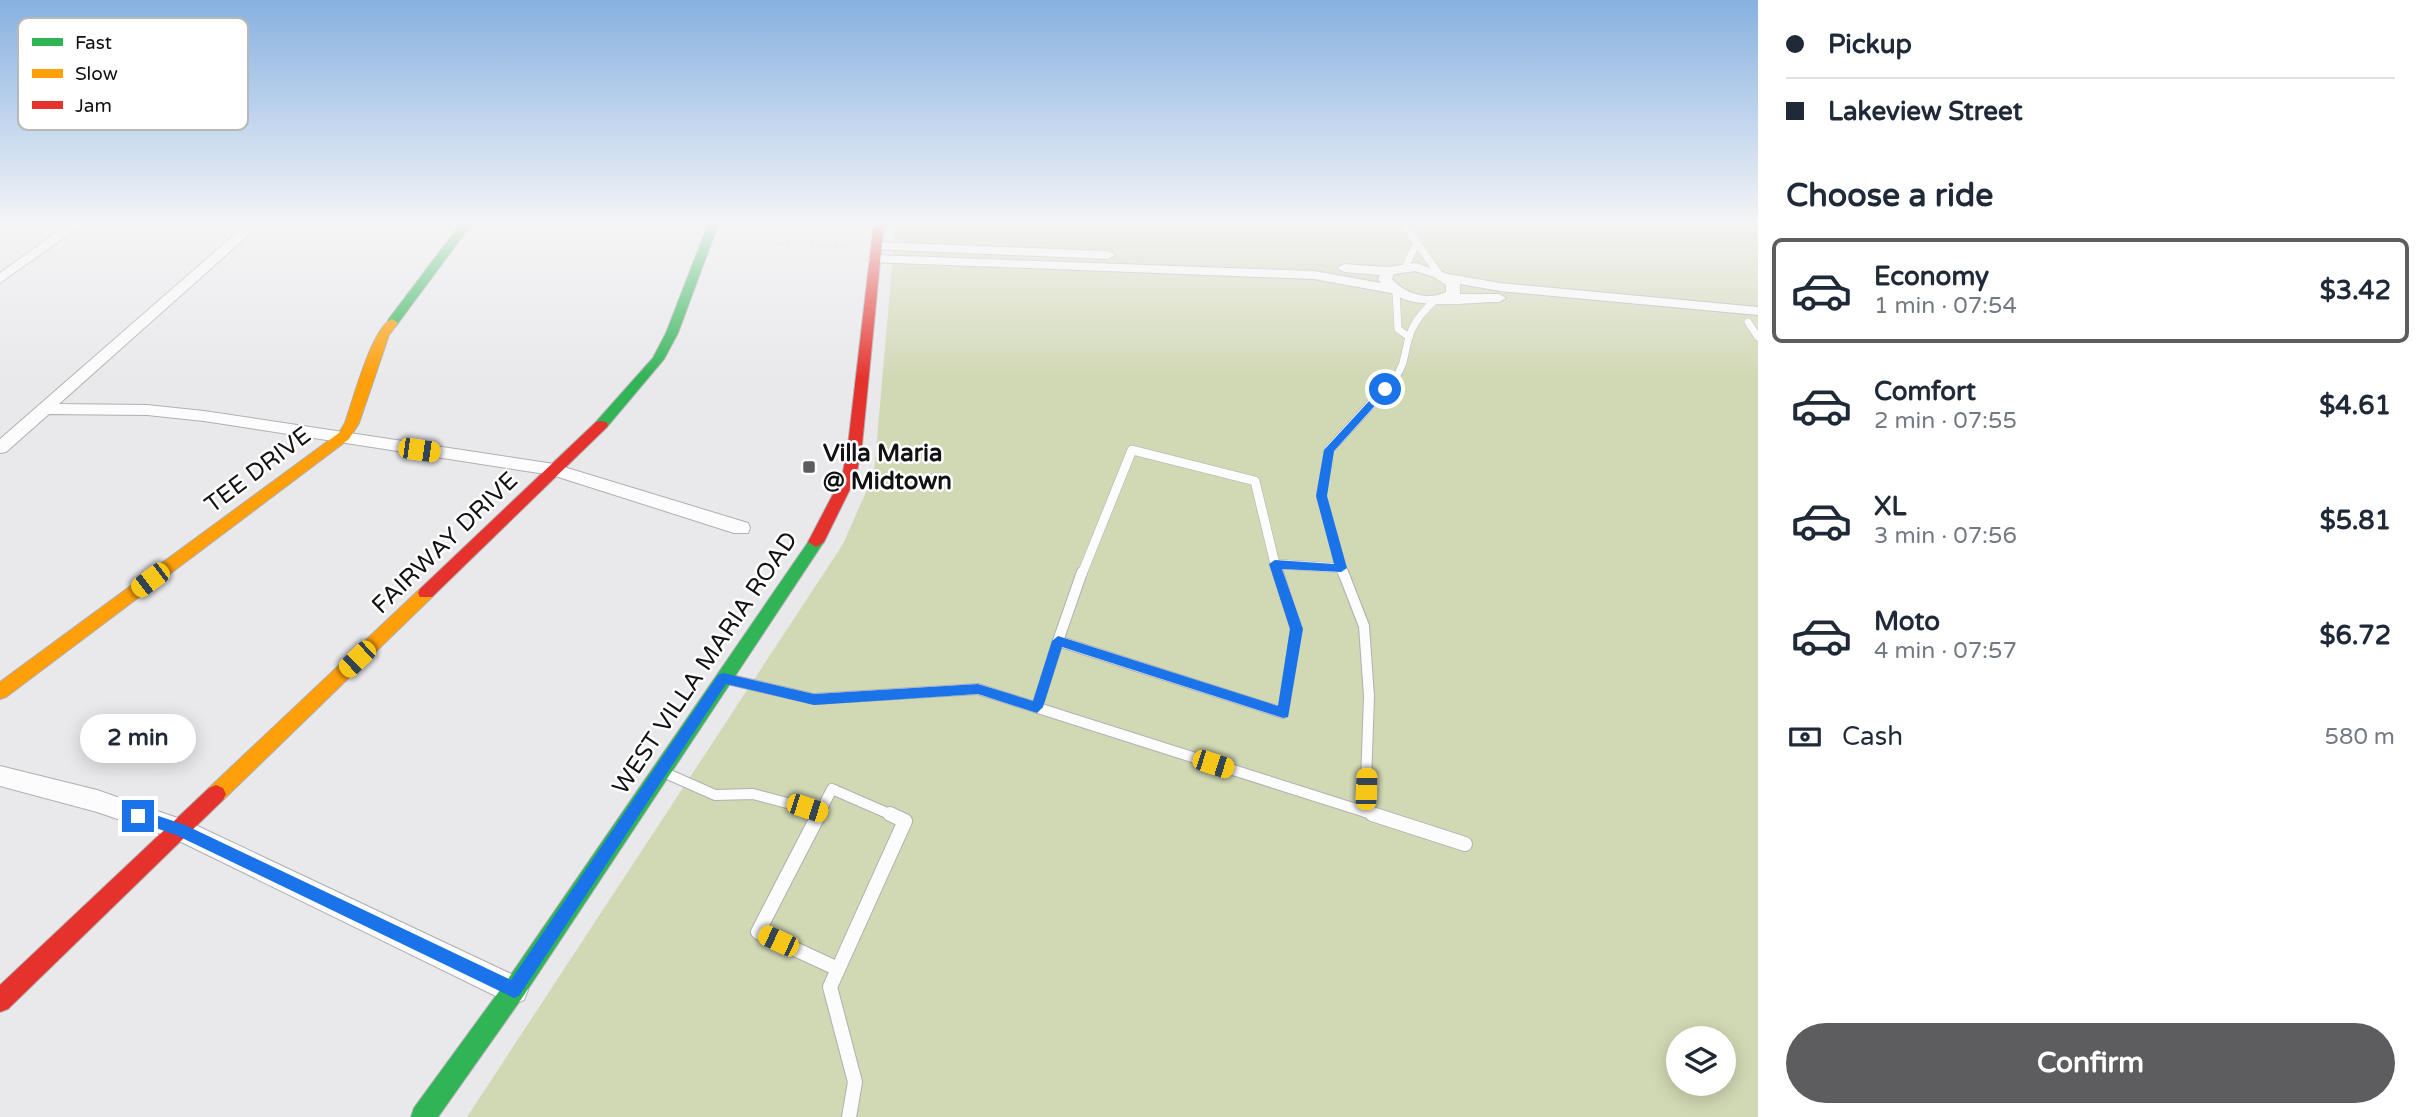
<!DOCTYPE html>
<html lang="en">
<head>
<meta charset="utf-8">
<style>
  :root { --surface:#fff; --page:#f6f6f7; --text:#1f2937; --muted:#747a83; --line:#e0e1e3; --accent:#5d5d5f }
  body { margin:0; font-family:"Varela Round",sans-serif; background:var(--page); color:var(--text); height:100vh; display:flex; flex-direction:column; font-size:26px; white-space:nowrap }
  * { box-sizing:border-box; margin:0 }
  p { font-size:23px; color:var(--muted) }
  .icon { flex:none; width:38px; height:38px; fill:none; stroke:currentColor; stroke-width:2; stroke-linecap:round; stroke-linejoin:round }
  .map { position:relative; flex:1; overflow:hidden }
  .drawer { display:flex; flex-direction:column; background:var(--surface); width:665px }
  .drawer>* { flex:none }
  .guide { display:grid; align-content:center; height:154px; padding:0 28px; background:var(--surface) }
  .buttons { position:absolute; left:1666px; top:1026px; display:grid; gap:14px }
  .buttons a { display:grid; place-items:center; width:70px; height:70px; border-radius:50%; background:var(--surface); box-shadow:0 4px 18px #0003; font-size:35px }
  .end { position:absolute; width:32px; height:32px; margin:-16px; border:9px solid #1a73e8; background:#fff; box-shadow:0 0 0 4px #fff }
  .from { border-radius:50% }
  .bubble { position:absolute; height:49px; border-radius:24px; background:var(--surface); box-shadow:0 4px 18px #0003; font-size:23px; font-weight:700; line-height:49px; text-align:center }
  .car { position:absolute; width:21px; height:42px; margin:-21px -10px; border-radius:9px; box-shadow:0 0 5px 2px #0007; background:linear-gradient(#f5c518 24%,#345 0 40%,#f5c518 0 76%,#345 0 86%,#f5c518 0) }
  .guide b { display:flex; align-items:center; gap:24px; height:66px; font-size:26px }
  .guide b+b { border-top:2px solid var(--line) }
  .guide i { width:18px; height:18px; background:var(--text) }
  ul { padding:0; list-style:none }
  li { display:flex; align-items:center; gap:21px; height:105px; margin:0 14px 10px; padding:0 14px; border:4px solid transparent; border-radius:10px }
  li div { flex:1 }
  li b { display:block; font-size:26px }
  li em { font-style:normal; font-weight:700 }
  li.selected { border-color:var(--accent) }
  li>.icon { width:63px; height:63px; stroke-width:1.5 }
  h2 { padding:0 28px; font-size:32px; line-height:84px }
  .pay { display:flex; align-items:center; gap:18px; height:77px; padding:0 28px; font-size:26px }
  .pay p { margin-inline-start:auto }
  .button { display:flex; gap:14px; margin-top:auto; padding:14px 28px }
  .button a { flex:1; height:80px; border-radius:42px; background:var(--accent); color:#fff; font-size:28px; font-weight:700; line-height:80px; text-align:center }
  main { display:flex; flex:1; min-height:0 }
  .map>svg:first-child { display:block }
  .green { fill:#d1d8b4; fill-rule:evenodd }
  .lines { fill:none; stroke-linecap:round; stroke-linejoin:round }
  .lane-far3-casing { stroke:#b0afb1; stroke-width:8 }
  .lane-far2-casing { stroke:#b0afb1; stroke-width:10 }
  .lane-far1-casing { stroke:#b0afb1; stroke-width:12 }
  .lane-casing { stroke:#b0afb1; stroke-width:16 }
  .street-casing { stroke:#b0afb1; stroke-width:2 }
  .fast-casing { stroke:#b0afb1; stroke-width:2 }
  .slow-casing { stroke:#b0afb1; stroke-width:2 }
  .jam-casing { stroke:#b0afb1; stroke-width:2 }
  .path { stroke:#d4d4d5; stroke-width:2.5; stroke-dasharray:2.5 3.5; stroke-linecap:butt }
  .lane-far3 { stroke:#fcfcfc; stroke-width:7 }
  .lane-far2 { stroke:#fcfcfc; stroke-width:9 }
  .lane-far1 { stroke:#fcfcfc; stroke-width:10 }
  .lane { stroke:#fcfcfc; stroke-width:14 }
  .street { fill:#fcfcfc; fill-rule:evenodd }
  .fast { fill:#30b455; fill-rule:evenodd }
  .slow { fill:#ff9f0a; fill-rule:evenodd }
  .jam { fill:#e5322d; fill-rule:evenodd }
  .route { fill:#1a73e8 }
  .poi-dot { fill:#5d5d5f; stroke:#fff; stroke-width:2.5 }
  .labels { text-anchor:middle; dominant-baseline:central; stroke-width:5; stroke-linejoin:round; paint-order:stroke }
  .poi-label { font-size:24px; font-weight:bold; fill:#121213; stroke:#fff; text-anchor:start }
  .street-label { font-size:24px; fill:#121213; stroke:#fff }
  .key { fill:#fff; stroke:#b8b8b8; stroke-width:2 }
  .key-label { font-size:19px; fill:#121213 }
</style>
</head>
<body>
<main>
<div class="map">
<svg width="1758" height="1117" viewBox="0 0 1758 1117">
  <rect width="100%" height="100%" fill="#e9e8eb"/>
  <path class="green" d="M896,222H1758V1117H467L843,544L874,474ZM1678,1038H1724V1083H1678Z"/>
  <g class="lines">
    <defs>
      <g id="lane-far3">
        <path d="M1402,222L1439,274"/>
        <path d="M1405,267L1416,245"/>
        <path d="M1396,291L1398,329L1409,337"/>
        <path d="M1748,322L1758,337"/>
        <path d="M1394,379C1405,366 1404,354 1409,337C1414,321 1424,311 1435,300"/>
      </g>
      <g id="lane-far2">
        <path d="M1275,564L1341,568"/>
        <path d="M1275,564L1278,574"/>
        <path d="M1082,574L1132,450L1255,481L1275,564"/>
        <path d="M1343,574L1321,496L1329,450L1395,378"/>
      </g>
      <g id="lane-far1">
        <path d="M1082,572L1058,641L1283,713L1296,629L1278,572"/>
        <path d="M1343,572L1364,626L1369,696L1365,812"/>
        <path d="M727,679L814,699L978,689L1378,816"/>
        <path d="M1037,707L1058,641"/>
        <path d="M663,772L715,795L753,794L821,812"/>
        <path d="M818,816L832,789L894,816"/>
      </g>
      <g id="lane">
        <path d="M819,814L758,932L838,969"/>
        <path d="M1372,814L1465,844"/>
        <path d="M849,1117L855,1082L830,987L905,821L890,814"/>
      </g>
      <g id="street">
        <path d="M71,222H86L0,283V273Z"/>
        <path d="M249,222H263L59,404L147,405L204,411L554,464L748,523L750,528L748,533H734L552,475L204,421L147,415L49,414L6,452L0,453V439Z"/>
        <path d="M877,242L1108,251L1115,255L1108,259L872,249V243Z"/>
        <path d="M875,255L1314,271L1381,283L1378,279L1380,275L1344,272L1337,268L1344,264L1388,267L1416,263L1448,274L1500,283L1758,307V315L1500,291L1460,284V294H1499L1506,298L1499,302C1466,302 1419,311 1391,293L1314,279L870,262L868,259ZM1415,271L1434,277L1446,285V292C1428,301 1405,294 1392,279L1394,274Z"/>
        <path d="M0,766L97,790L189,822L524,980L528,990L524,1000L514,1004L504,1000L173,838L97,812L0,786Z"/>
      </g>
      <g id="fast">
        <path d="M462,222H473L396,326H388V320Z"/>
        <path d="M709,222H719L678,333L664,359L606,428H596L594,425L596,422L653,358L666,333Z"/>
        <path d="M816,537L824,542L821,546L522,998L438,1117H411L414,1108L506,982L811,538Z"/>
      </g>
      <g id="slow">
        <path d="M392,319L398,323L389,335L359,423L349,439L6,697L0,699V682L339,433L345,423C353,401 372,327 392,319Z"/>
        <path d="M426,587L432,589L434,593L432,597L223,800L216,803L209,800L206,794L209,788L420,589Z"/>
      </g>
      <g id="jam">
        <path d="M874,222H884L862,445L856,477L824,542L816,547L808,542L842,477L848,445Z"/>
        <path d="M601,421L606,422L608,425L606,428L432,597H420L418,593L420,589L596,422Z"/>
        <path d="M216,785L223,788L226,794L223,800L8,1009L0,1012V985L209,788Z"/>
      </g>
    </defs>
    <use href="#lane-far3" class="lane-far3-casing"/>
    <use href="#lane-far2" class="lane-far2-casing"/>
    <use href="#lane-far1" class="lane-far1-casing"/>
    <use href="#lane" class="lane-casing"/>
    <use href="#street" class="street-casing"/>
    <use href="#fast" class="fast-casing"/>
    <use href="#slow" class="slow-casing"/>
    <use href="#jam" class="jam-casing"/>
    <path class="path" d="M727,242L847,246"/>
    <use href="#lane-far3" class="lane-far3"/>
    <use href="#lane-far2" class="lane-far2"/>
    <use href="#lane-far1" class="lane-far1"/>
    <use href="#lane" class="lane"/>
    <use href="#street" class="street"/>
    <use href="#fast" class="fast"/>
    <use href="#slow" class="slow"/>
    <use href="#jam" class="jam"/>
  </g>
  <linearGradient id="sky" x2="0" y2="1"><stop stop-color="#86b1e1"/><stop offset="0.59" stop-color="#f5f5f6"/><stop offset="1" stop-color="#f5f5f6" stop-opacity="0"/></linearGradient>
  <rect width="1758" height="379" fill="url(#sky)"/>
  <path class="route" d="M1382,387L1390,389L1334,451L1327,496L1347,568L1341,572L1282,569L1303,629L1288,717L1283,718L1062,647L1043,707L1037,713L978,694L814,705L726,684L519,996L514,998L176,835L133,820L131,816L138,809L185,825L511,980L718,675L723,673L814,694L978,684L1033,701L1052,641L1058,636L1278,706L1290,629L1269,564L1275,560L1334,564L1316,496L1324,450Z"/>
  <rect class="poi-dot" x="802" y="460" width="14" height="14" rx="3.5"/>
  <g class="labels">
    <g class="poi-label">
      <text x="823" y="453">Villa Maria<tspan x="823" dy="28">@ Midtown</tspan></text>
    </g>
    <g class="street-label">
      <text transform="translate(258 470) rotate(-37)">TEE DRIVE</text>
      <text transform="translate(445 543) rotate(-44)">FAIRWAY DRIVE</text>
      <text transform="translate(705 663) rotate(-56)">WEST VILLA MARIA ROAD</text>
    </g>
  </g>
  <rect x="18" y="18" width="230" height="112" rx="10" class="key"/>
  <rect x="32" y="38" width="31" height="8" fill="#30b455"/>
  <rect x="32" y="69" width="31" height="9" fill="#ff9f0a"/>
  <rect x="32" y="101" width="31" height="8" fill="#e5322d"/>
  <g class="key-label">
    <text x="75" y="49">Fast</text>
    <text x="75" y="80">Slow</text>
    <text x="75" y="112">Jam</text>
  </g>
</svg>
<div class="buttons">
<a><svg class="icon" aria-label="layers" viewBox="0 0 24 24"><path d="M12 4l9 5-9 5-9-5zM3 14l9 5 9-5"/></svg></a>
</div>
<i class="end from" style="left:1385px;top:389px"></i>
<i class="end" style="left:138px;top:816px"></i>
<div class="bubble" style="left:80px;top:714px;width:116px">2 min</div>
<i class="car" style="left:419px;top:450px;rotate:98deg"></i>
<i class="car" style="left:150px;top:580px;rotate:233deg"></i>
<i class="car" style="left:357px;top:659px;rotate:226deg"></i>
<i class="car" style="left:1213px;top:764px;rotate:108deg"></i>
<i class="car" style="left:1366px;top:789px;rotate:2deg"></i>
<i class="car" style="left:807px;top:808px;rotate:108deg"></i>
<i class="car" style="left:778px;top:941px;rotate:295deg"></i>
</div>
<section class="drawer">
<div class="guide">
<b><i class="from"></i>Pickup</b>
<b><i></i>Lakeview Street</b>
</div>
<h2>Choose a ride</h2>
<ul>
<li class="selected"><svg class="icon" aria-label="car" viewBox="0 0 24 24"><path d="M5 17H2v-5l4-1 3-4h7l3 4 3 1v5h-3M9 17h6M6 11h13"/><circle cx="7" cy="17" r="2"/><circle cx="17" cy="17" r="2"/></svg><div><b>Economy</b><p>1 min · 07:54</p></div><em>$3.42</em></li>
<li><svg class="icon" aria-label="car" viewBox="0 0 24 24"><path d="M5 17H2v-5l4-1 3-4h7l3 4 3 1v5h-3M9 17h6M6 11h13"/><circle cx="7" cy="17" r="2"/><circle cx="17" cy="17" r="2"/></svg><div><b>Comfort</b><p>2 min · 07:55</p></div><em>$4.61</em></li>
<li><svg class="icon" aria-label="car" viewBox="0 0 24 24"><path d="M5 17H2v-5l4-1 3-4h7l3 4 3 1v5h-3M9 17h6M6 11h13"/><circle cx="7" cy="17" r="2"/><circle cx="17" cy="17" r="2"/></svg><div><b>XL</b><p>3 min · 07:56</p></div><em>$5.81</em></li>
<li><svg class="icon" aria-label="car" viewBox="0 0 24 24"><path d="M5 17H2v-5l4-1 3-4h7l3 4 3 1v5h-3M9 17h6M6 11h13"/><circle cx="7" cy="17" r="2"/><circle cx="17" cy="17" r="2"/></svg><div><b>Moto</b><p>4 min · 07:57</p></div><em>$6.72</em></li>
</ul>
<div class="pay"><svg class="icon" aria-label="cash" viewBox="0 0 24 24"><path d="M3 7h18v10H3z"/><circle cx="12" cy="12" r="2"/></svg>Cash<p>580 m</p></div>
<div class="button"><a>Confirm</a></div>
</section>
</main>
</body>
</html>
